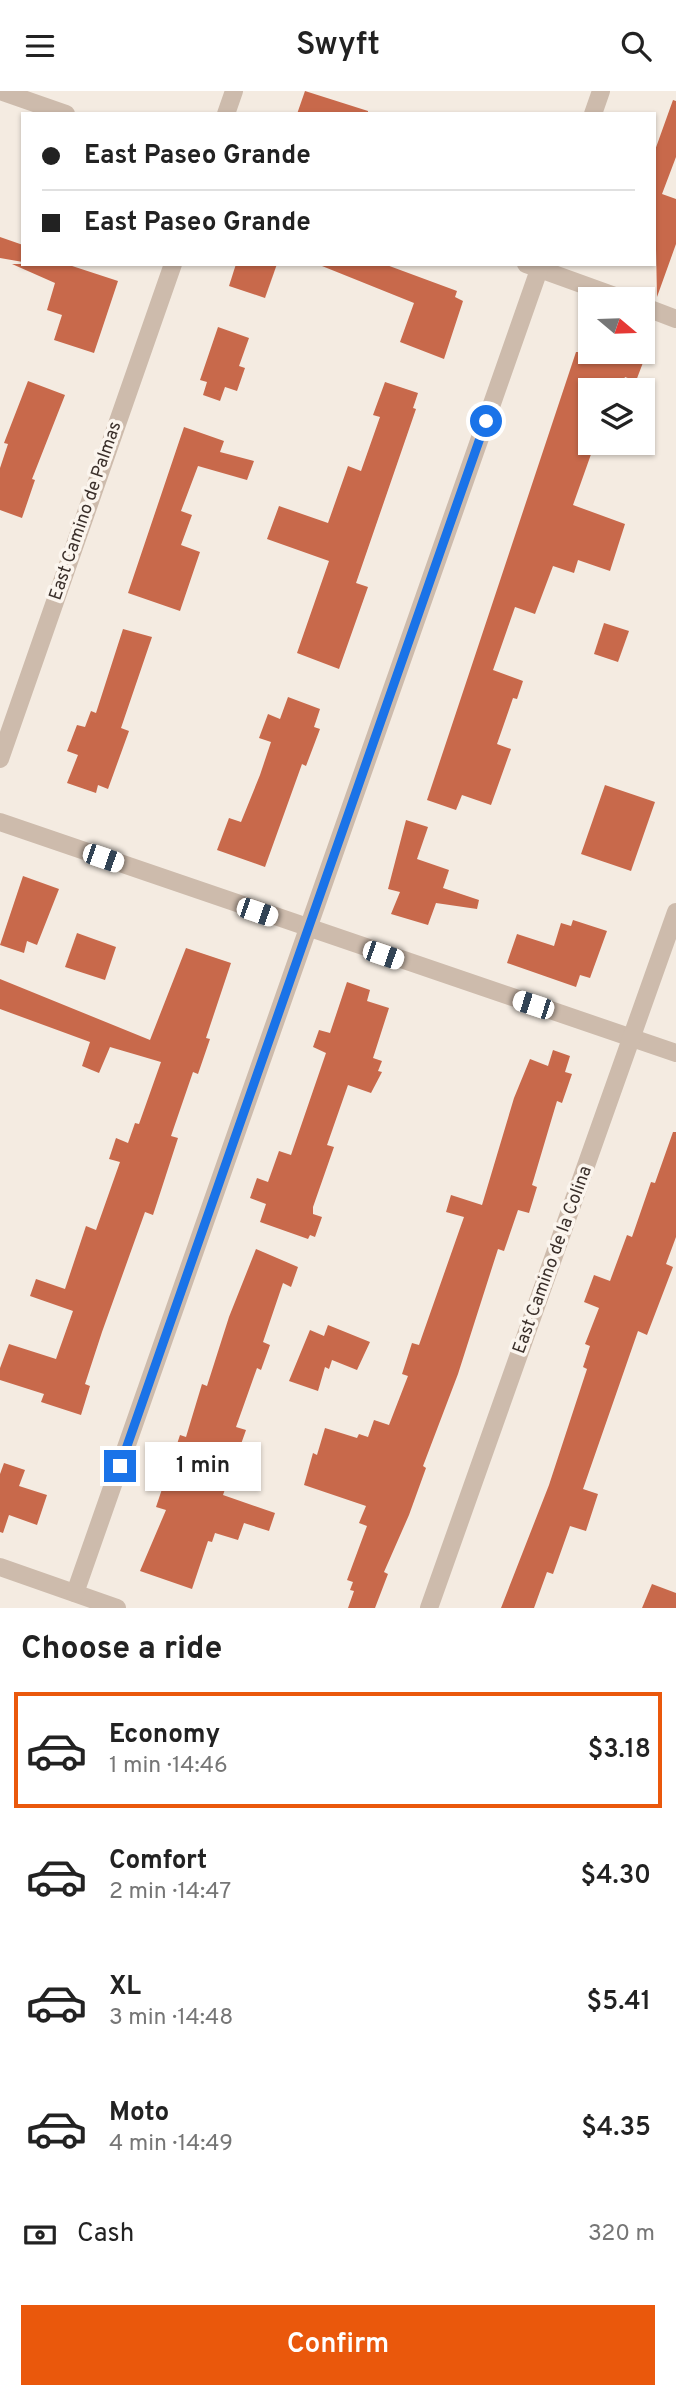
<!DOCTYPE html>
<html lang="en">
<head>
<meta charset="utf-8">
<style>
  :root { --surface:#fff; --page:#f6f6f6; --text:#222; --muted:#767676; --line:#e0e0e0; --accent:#ea580c }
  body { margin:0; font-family:Overpass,sans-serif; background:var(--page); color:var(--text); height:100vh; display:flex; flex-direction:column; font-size:26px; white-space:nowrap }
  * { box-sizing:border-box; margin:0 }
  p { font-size:23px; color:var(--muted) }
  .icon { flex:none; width:38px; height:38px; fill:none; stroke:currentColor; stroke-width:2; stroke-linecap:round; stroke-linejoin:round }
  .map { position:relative; height:1517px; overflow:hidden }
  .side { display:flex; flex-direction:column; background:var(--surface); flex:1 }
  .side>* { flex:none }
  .hud { position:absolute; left:21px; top:21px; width:635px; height:154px; border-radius:0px; box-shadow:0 2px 5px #0004; display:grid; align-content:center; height:154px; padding:0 21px; background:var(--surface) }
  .needle { width:46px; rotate:109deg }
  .tools { position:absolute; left:578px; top:196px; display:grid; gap:14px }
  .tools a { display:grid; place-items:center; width:77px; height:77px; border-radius:0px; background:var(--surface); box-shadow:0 2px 5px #0004; font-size:35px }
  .end { position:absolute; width:32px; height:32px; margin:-16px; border:9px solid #1a73e8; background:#fff; box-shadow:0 0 0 4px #fff }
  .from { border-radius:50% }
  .bubble { position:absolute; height:49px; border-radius:0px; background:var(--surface); box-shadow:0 2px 5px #0004; font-size:23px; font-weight:600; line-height:49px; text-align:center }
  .car { position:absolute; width:21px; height:42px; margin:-21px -10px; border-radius:9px; box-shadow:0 0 5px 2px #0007; background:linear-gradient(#fff 24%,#345 0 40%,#fff 0 76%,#345 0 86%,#fff 0) }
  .hud b { display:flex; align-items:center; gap:24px; height:66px; font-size:26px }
  .hud b+b { border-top:2px solid var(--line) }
  .hud i { width:18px; height:18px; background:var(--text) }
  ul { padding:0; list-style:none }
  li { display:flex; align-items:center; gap:21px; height:116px; margin:0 14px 10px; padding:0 7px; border:4px solid transparent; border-radius:0px }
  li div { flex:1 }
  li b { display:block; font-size:26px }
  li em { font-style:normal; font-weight:600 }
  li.on { border-color:var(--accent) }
  li>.icon { width:63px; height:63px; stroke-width:1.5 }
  h2 { padding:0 21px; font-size:32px; line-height:84px }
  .pay { display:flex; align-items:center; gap:18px; height:77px; padding:0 21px; font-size:26px }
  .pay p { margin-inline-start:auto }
  .cta { display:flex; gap:14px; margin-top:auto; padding:14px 21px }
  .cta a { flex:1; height:80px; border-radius:0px; background:var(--accent); color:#fff; font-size:28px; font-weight:600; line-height:80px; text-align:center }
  header { display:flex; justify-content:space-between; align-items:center; height:91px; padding:0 21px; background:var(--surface); font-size:32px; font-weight:600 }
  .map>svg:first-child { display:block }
  .building { fill:#c8694b }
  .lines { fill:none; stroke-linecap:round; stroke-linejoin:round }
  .minor { stroke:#cdbbac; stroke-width:18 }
  .route { stroke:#1a73e8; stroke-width:9 }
  .labels { text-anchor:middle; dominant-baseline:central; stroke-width:7; stroke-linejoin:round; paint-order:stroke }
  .street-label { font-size:18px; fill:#3b302b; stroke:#fbf5ee }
</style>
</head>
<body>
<header><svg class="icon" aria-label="menu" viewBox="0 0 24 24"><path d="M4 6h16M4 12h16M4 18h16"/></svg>Swyft<svg class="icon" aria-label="search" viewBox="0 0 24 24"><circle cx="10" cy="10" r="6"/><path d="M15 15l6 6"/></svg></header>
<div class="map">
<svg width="676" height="1517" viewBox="0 0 676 1517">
  <rect width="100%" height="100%" fill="#f4ebe1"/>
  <g class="building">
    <path d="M305,0L368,20V23H297Z"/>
    <path d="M673,9L676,10V66L662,103L676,108V153L657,206L654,62Z"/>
    <path d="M0,146L23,154V171L0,167Z"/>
    <path d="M12,173H66L118,190L94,262L54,249L62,224L47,219L55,192Z"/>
    <path d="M236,173H277L265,207L229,195Z"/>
    <path d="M317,173H384L457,200L455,206L463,210L444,268L400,251L414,212Z"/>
    <path d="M218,236L249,247L239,275L245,277L237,300L225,296L220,310L203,304L207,291L200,289Z"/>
    <path d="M576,261H647L636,290L625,286L620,299H590V352H595L573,414L625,433L610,480L578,469L574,482L553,475L535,523L515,516L493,579L523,590L517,608L513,607L497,653L511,658L491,714L462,704L456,719L427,709Z"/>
    <path d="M28,290L65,304L32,388L35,389L22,427L0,419V377L8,353L4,352Z"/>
    <path d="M385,291L418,302L413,317L416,318L356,492L368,496L339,578L297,562L329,470L267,448L279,415L328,432L348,375L361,380L380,326L373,324Z"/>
    <path d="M184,336L224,350L220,361L254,370L247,389L198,375L181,420L192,424L181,454L200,461L180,520L128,502Z"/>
    <path d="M604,532L629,540L618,571L594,563Z"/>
    <path d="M123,538L152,546L121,637L129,640L108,698L98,694L96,702L67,692L78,664L67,660L77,634L85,636L91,620L96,622Z"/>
    <path d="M288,606L320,618L314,636L320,638L306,675L302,673L265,776L217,759L229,727L241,731L260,684L271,651L259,647L268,623L280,628Z"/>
    <path d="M605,694L655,711L631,780L581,763Z"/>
    <path d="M406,729L428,736L417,768L449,779L443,797L479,809L477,818L436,812L428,834L391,823L400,801L388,798Z"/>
    <path d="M23,785L59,798L37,854L27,850L24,862L0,854Z"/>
    <path d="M573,829L607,840L590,887L580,884L576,896L507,872L517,843L554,855L561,832L571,835Z"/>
    <path d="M77,842L116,856L105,889L65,876Z"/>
    <path d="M186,857L231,872L206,947L210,948L198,983L193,981L171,1045L178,1047L153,1124L145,1121L102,1241L85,1293L90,1295L81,1324L41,1311L44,1303L0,1289V1277L9,1253L56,1268L73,1220L30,1205L36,1188L65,1198L86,1135L96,1139L120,1071L109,1068L116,1047L128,1052L135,1032L139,1033L161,971L110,956L99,982L82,975L90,951L0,918V888L150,949Z"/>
    <path d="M347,891L370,899L367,910L389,917L373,967L382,970L378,980L382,981L371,1002L348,994L327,1054L334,1056L313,1116V1123L322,1126L315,1146L310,1144L308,1148L260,1131L266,1113L250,1107L257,1087L268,1091L279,1060L291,1064L326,962L313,956L319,939L330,942Z"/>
    <path d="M553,959L570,965L565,981L572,983L562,1012L557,1010L532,1094L537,1096L529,1122L518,1119L504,1160L498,1158L458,1283L423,1375L426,1377L409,1424L384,1481L388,1483L375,1517H348L354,1500L350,1499L353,1491L347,1489L367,1435L359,1432L366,1415L304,1394L313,1362L317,1364L325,1337L357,1347L359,1343L368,1346L374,1329L389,1334L408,1285L402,1283L412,1252L419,1254L464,1126L446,1121L451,1104L482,1114L514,1007L530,968L548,975Z"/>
    <path d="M673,1041H676V1146L666,1173L673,1176L647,1244L638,1240L583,1398L598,1403L586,1440L570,1435L553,1483L547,1481L534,1517H501L549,1394L587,1278L583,1276L590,1255L585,1253L599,1217L584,1211L594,1184L610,1190L627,1144L632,1146L651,1091L655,1092Z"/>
    <path d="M256,1158L298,1176L291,1196L283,1192L263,1251L270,1254L261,1279L257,1277L236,1336L246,1339L223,1404L275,1422L269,1440L244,1432L238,1449L215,1442L212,1451L208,1450L192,1498L140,1480L166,1419L156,1416L180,1344L186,1346L202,1293L207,1295L229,1226Z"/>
    <path d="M328,1234L370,1251L357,1279L332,1269L329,1278L325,1276L318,1300L289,1290L310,1239L324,1245Z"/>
    <path d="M4,1372L25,1379L19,1395L47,1404L37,1434L9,1424L3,1442L0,1441V1383Z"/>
    <path d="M652,1493L676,1502V1517H642Z"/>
  </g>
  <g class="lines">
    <g class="minor">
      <path d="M0,0L66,23"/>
      <path d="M226,23L234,0"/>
      <path d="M593,23L601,0"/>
      <path d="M526,173L623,208"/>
      <path d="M642,215L676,228"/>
      <path d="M0,668L173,173"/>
      <path d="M0,731L676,962"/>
      <path d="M0,1476L117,1517"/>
      <path d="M75,1502L541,173"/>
      <path d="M429,1517L676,821"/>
    </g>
  </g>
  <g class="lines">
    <path class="route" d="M120,1375L486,330"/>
  </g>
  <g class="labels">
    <g class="street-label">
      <text transform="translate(86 420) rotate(-71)">East Camino de Palmas</text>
      <text transform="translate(553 1169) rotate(-70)">East Camino de la Colina</text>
    </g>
  </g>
</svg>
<div class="tools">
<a><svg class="needle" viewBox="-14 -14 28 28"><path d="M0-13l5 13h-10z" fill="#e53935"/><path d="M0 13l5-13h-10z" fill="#767676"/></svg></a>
<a><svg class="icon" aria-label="layers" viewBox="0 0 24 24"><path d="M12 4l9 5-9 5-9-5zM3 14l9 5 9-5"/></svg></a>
</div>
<i class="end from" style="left:486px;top:330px"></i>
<i class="end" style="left:120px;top:1375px"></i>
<div class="bubble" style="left:145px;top:1351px;width:116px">1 min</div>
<i class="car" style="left:103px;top:767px;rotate:109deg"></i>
<i class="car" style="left:257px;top:821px;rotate:109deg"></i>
<i class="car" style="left:383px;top:864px;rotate:109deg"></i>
<i class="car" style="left:533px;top:914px;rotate:288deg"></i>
<div class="hud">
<b><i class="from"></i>East Paseo Grande</b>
<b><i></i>East Paseo Grande</b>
</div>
</div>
<section class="side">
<h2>Choose a ride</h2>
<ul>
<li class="on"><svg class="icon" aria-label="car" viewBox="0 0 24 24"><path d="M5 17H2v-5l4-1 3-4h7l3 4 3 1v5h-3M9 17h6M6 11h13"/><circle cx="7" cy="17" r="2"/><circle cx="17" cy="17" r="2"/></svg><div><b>Economy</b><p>1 min · 14:46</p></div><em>$3.18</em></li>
<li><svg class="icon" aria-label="car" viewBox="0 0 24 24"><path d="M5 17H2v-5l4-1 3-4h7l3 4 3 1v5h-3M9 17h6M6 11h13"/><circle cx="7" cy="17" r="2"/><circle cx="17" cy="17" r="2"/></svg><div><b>Comfort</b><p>2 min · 14:47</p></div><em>$4.30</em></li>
<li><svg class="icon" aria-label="car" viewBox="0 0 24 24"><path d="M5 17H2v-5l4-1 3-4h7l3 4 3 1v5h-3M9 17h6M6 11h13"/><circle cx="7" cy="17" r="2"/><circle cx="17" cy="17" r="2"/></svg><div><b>XL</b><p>3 min · 14:48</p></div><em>$5.41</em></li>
<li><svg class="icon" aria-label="car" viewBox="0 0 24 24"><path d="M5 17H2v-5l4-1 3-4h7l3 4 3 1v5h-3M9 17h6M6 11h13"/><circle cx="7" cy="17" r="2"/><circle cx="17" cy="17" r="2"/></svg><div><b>Moto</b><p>4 min · 14:49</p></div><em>$4.35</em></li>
</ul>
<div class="pay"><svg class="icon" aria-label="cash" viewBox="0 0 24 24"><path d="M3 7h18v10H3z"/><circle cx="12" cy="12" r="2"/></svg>Cash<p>320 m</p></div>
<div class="cta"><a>Confirm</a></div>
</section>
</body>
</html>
